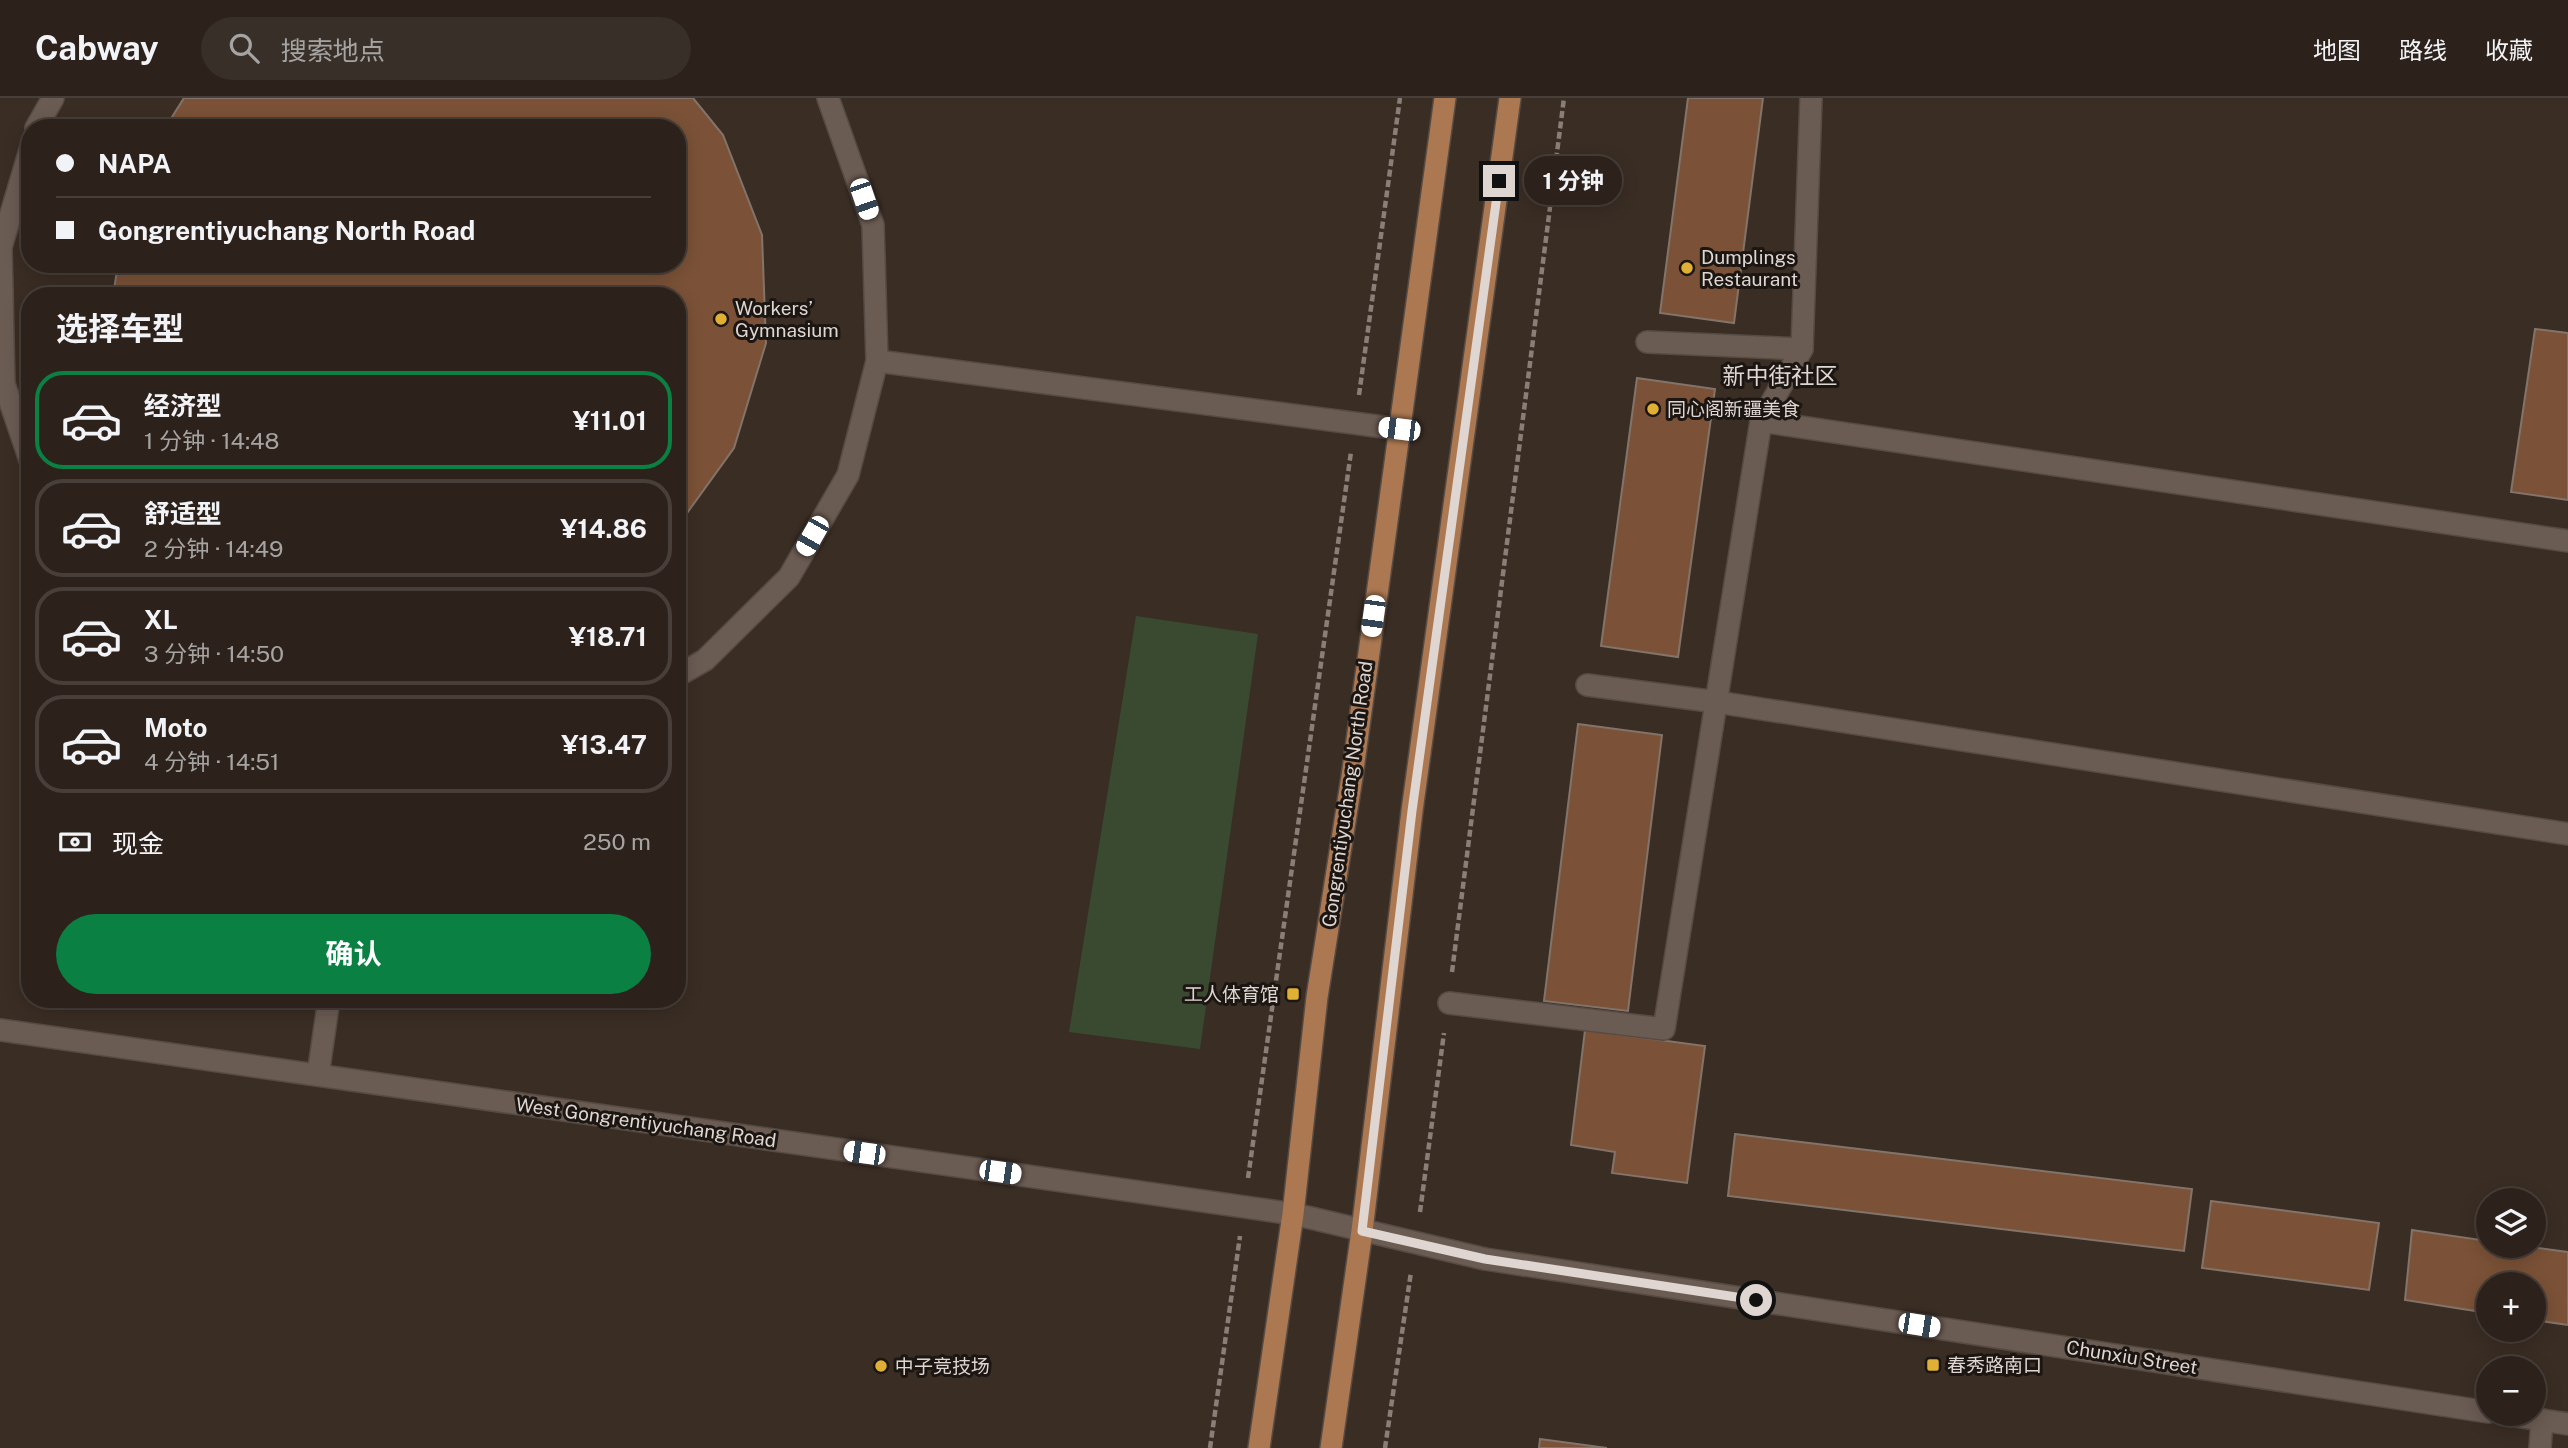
<!DOCTYPE html>
<html lang="zh">
<head>
<meta charset="utf-8">
<style>
  :root { --surface:#2c221b; --page:#382f28; --text:#f1f3f6; --muted:#a6a4a3; --line:#483f3a; --accent:#0b8043 }
  body { margin:0; font-family:"Public Sans","Noto Sans SC",sans-serif; background:var(--page); color:var(--text); height:100vh; display:flex; flex-direction:column; font-size:26px; white-space:nowrap }
  * { box-sizing:border-box; margin:0 }
  p { font-size:23px; color:var(--muted) }
  .icon { flex:none; width:38px; height:38px; fill:none; stroke:currentColor; stroke-width:2; stroke-linecap:round; stroke-linejoin:round }
  .map { position:relative; flex:1; overflow:hidden }
  .side { position:absolute; left:21px; top:189px; width:665px; height:721px; display:flex; flex-direction:column; background:var(--surface); border-radius:28px; box-shadow:0 4px 18px #0003,0 0 0 2px var(--line) }
  .side>* { flex:none }
  .banner { position:absolute; left:21px; top:21px; width:665px; height:154px; border-radius:28px; box-shadow:0 4px 18px #0003,0 0 0 2px var(--line); display:grid; align-content:center; height:154px; padding:0 35px; background:var(--surface) }
  .fabs { position:absolute; left:2476px; top:1090px; display:grid; gap:14px }
  .fabs a { display:grid; place-items:center; width:70px; height:70px; border-radius:50%; background:var(--surface); box-shadow:0 4px 18px #0003,0 0 0 2px var(--line); font-size:35px }
  .end { position:absolute; width:32px; height:32px; margin:-16px; border:9px solid #dfd6d1; background:#111; box-shadow:0 0 0 4px #111 }
  .from { border-radius:50% }
  .bubble { position:absolute; height:49px; border-radius:24px; background:var(--surface); box-shadow:0 4px 18px #0003,0 0 0 2px var(--line); font-size:23px; font-weight:700; line-height:49px; text-align:center }
  .car { position:absolute; width:21px; height:42px; margin:-21px -10px; border-radius:9px; box-shadow:0 0 5px 2px #0007; background:linear-gradient(#fff 24%,#345 0 40%,#fff 0 76%,#345 0 86%,#fff 0) }
  .banner b { display:flex; align-items:center; gap:24px; height:66px; font-size:26px }
  .banner b+b { border-top:2px solid var(--line) }
  .banner i { width:18px; height:18px; background:var(--text) }
  ul { padding:0; list-style:none }
  li { display:flex; align-items:center; gap:21px; height:98px; margin:0 14px 10px; padding:0 21px; border:4px solid var(--line); border-radius:28px }
  li div { flex:1 }
  li b { display:block; font-size:26px }
  li em { font-style:normal; font-weight:700 }
  li.active { border-color:var(--accent) }
  li>.icon { width:63px; height:63px; stroke-width:1.5 }
  h2 { padding:0 35px; font-size:32px; line-height:84px }
  .pay { display:flex; align-items:center; gap:18px; height:77px; padding:0 35px; font-size:26px }
  .pay p { margin-inline-start:auto }
  .cta { display:flex; gap:14px; margin-top:auto; padding:14px 35px }
  .cta a { flex:1; height:80px; border-radius:42px; background:var(--accent); color:#fff; font-size:28px; font-weight:700; line-height:80px; text-align:center }
  header { display:flex; align-items:center; gap:42px; box-sizing:border-box; height:98px; padding:0 35px; background:var(--surface); border-bottom:2px solid var(--line) }
  header strong { font-size:33px }
  nav { display:flex; gap:38px; margin-inline-start:auto; font-size:24px }
  .search { width:490px; height:63px; background:var(--page); display:flex; align-items:center; gap:18px; box-sizing:border-box; padding:0 24px; border-radius:38px; color:var(--muted); font-size:26px }
  .map>svg:first-child { display:block }
  .green { fill:#394a31 }
  .building { fill:#7b5237; stroke:#83746b; stroke-width:2 }
  .lines { fill:none; stroke-linecap:round; stroke-linejoin:round }
  .minor-casing { stroke:#564b44; stroke-width:24 }
  .major-casing { stroke:#564b44; stroke-width:24 }
  .path { stroke:#8a7f78; stroke-width:4.5; stroke-dasharray:7 3.5; stroke-linecap:butt }
  .minor { stroke:#6b5c53; stroke-width:21 }
  .major { stroke:#ac7851; stroke-width:21 }
  .route { stroke:#dfd6d1; stroke-width:9 }
  .poi-dot { fill:#dfb034; stroke:#1c1613; stroke-width:2.5 }
  .labels { text-anchor:middle; dominant-baseline:central; stroke-width:6; stroke-linejoin:round; paint-order:stroke }
  .poi-label { font-size:19px; fill:#dfd6d1; stroke:#1c1613; text-anchor:start }
  .street-label { font-size:19px; fill:#dfd6d1; stroke:#1c1613 }
  .quarter-label { font-size:23px; fill:#dfd6d1; stroke:#1c1613 }
</style>
</head>
<body>
<header>
<strong>Cabway</strong>
<div class="search"><svg class="icon" aria-label="search" viewBox="0 0 24 24"><circle cx="10" cy="10" r="6"/><path d="M15 15l6 6"/></svg>搜索地点</div>
<nav><a>地图</a><a>路线</a><a>收藏</a></nav>
</header>
<div class="map">
<svg width="2568" height="1350" viewBox="0 0 2568 1350">
  <rect width="100%" height="100%" fill="#3a2d24"/>
  <path class="green" d="M1136,518L1258,536L1200,951L1069,934Z"/>
  <g class="building">
    <path d="M184,0H693L723,37L762,137L766,245L734,350L677,429V198H113L118,166H677V30H165Z"/>
    <path d="M1688,0H1763L1734,225L1660,215Z"/>
    <path d="M2535,231L2568,235V402L2511,394Z"/>
    <path d="M1637,280L1715,291L1678,559L1601,548Z"/>
    <path d="M1578,626L1662,637L1628,913L1544,903Z"/>
    <path d="M1585,932L1705,948L1687,1085L1612,1075L1615,1054L1571,1047Z"/>
    <path d="M1735,1036L2192,1091L2184,1153L1728,1098Z"/>
    <path d="M2211,1103L2379,1125L2369,1192L2202,1170Z"/>
    <path d="M2412,1132L2488,1143V1148H2523L2568,1154V1227L2534,1222V1186H2488V1215L2405,1202Z"/>
    <path d="M1540,1341L1607,1350H1539Z"/>
  </g>
  <g class="lines">
    <defs>
      <g id="minor">
        <path d="M36,30L53,0"/>
        <path d="M30,52L1,149L4,286L30,362"/>
        <path d="M1647,244L1802,251"/>
        <path d="M877,263L1399,331"/>
        <path d="M1761,323L2568,443"/>
        <path d="M677,578L705,562L789,479L848,377L877,263L873,127L828,0"/>
        <path d="M1587,587L1717,604L2568,736"/>
        <path d="M1449,905L1664,931L1761,323L1802,251L1811,0"/>
        <path d="M0,932L1294,1116L1485,1161L2488,1314"/>
        <path d="M318,977L329,901"/>
        <path d="M2503,1316L2568,1326"/>
        <path d="M2540,1350L2542,1322"/>
      </g>
      <g id="major">
        <path d="M1259,1350L1293,1116L1317,899L1352,679L1445,0"/>
        <path d="M1331,1350L1362,1133L1412,713L1510,0"/>
      </g>
    </defs>
    <use href="#minor" class="minor-casing"/>
    <use href="#major" class="major-casing"/>
    <g class="path">
      <path d="M1359,297L1400,0"/>
      <path d="M1452,874L1564,0"/>
      <path d="M1248,1080L1351,354"/>
      <path d="M1420,1114L1444,935"/>
      <path d="M1210,1350L1240,1138"/>
      <path d="M1385,1350L1411,1174"/>
    </g>
    <use href="#minor" class="minor"/>
    <use href="#major" class="major"/>
  </g>
  <g class="lines">
    <path class="route" d="M1499,83L1412,713L1362,1133L1485,1161L1756,1202"/>
  </g>
  <g class="poi-dot">
    <circle cx="1687" cy="170" r="7"/>
    <circle cx="721" cy="221" r="7"/>
    <circle cx="1653" cy="311" r="7"/>
    <rect x="1286" y="889" width="14" height="14" rx="3.5"/>
    <rect x="1926" y="1260" width="14" height="14" rx="3.5"/>
    <circle cx="881" cy="1268" r="7"/>
  </g>
  <g class="labels">
    <g class="poi-label">
      <text x="1701" y="159">Dumplings<tspan x="1701" dy="22">Restaurant</tspan></text>
      <text x="735" y="210">Workers’<tspan x="735" dy="22">Gymnasium</tspan></text>
      <text x="1667" y="311">同心阁新疆美食</text>
      <text x="1279" y="896" text-anchor="end">工人体育馆</text>
      <text x="1947" y="1267">春秀路南口</text>
      <text x="895" y="1268">中子竞技场</text>
    </g>
    <g class="street-label">
      <text transform="translate(1347 696) rotate(-82)">Gongrentiyuchang North Road</text>
      <text transform="translate(646 1024) rotate(8)">West Gongrentiyuchang Road</text>
      <text transform="translate(2132 1259) rotate(9)">Chunxiu Street</text>
    </g>
    <g class="quarter-label">
      <text x="1780" y="277">新中街社区</text>
    </g>
  </g>
</svg>
<div class="fabs">
<a><svg class="icon" aria-label="layers" viewBox="0 0 24 24"><path d="M12 4l9 5-9 5-9-5zM3 14l9 5 9-5"/></svg></a>
<a>+</a>
<a>−</a>
</div>
<i class="end from" style="left:1756px;top:1202px"></i>
<i class="end" style="left:1499px;top:83px"></i>
<div class="bubble" style="left:1524px;top:58px;width:98px">1 分钟</div>
<i class="car" style="left:864px;top:101px;rotate:161deg"></i>
<i class="car" style="left:1399px;top:331px;rotate:277deg"></i>
<i class="car" style="left:812px;top:438px;rotate:210deg"></i>
<i class="car" style="left:1373px;top:518px;rotate:188deg"></i>
<i class="car" style="left:864px;top:1055px;rotate:278deg"></i>
<i class="car" style="left:1000px;top:1074px;rotate:98deg"></i>
<i class="car" style="left:1919px;top:1227px;rotate:99deg"></i>
<div class="banner">
<b><i class="from"></i>NAPA</b>
<b><i></i>Gongrentiyuchang North Road</b>
</div>
<section class="side">
<h2>选择车型</h2>
<ul>
<li class="active"><svg class="icon" aria-label="car" viewBox="0 0 24 24"><path d="M5 17H2v-5l4-1 3-4h7l3 4 3 1v5h-3M9 17h6M6 11h13"/><circle cx="7" cy="17" r="2"/><circle cx="17" cy="17" r="2"/></svg><div><b>经济型</b><p>1 分钟 · 14:48</p></div><em>¥11.01</em></li>
<li><svg class="icon" aria-label="car" viewBox="0 0 24 24"><path d="M5 17H2v-5l4-1 3-4h7l3 4 3 1v5h-3M9 17h6M6 11h13"/><circle cx="7" cy="17" r="2"/><circle cx="17" cy="17" r="2"/></svg><div><b>舒适型</b><p>2 分钟 · 14:49</p></div><em>¥14.86</em></li>
<li><svg class="icon" aria-label="car" viewBox="0 0 24 24"><path d="M5 17H2v-5l4-1 3-4h7l3 4 3 1v5h-3M9 17h6M6 11h13"/><circle cx="7" cy="17" r="2"/><circle cx="17" cy="17" r="2"/></svg><div><b>XL</b><p>3 分钟 · 14:50</p></div><em>¥18.71</em></li>
<li><svg class="icon" aria-label="car" viewBox="0 0 24 24"><path d="M5 17H2v-5l4-1 3-4h7l3 4 3 1v5h-3M9 17h6M6 11h13"/><circle cx="7" cy="17" r="2"/><circle cx="17" cy="17" r="2"/></svg><div><b>Moto</b><p>4 分钟 · 14:51</p></div><em>¥13.47</em></li>
</ul>
<div class="pay"><svg class="icon" aria-label="cash" viewBox="0 0 24 24"><path d="M3 7h18v10H3z"/><circle cx="12" cy="12" r="2"/></svg>现金<p>250 m</p></div>
<div class="cta"><a>确认</a></div>
</section>
</div>
</body>
</html>
